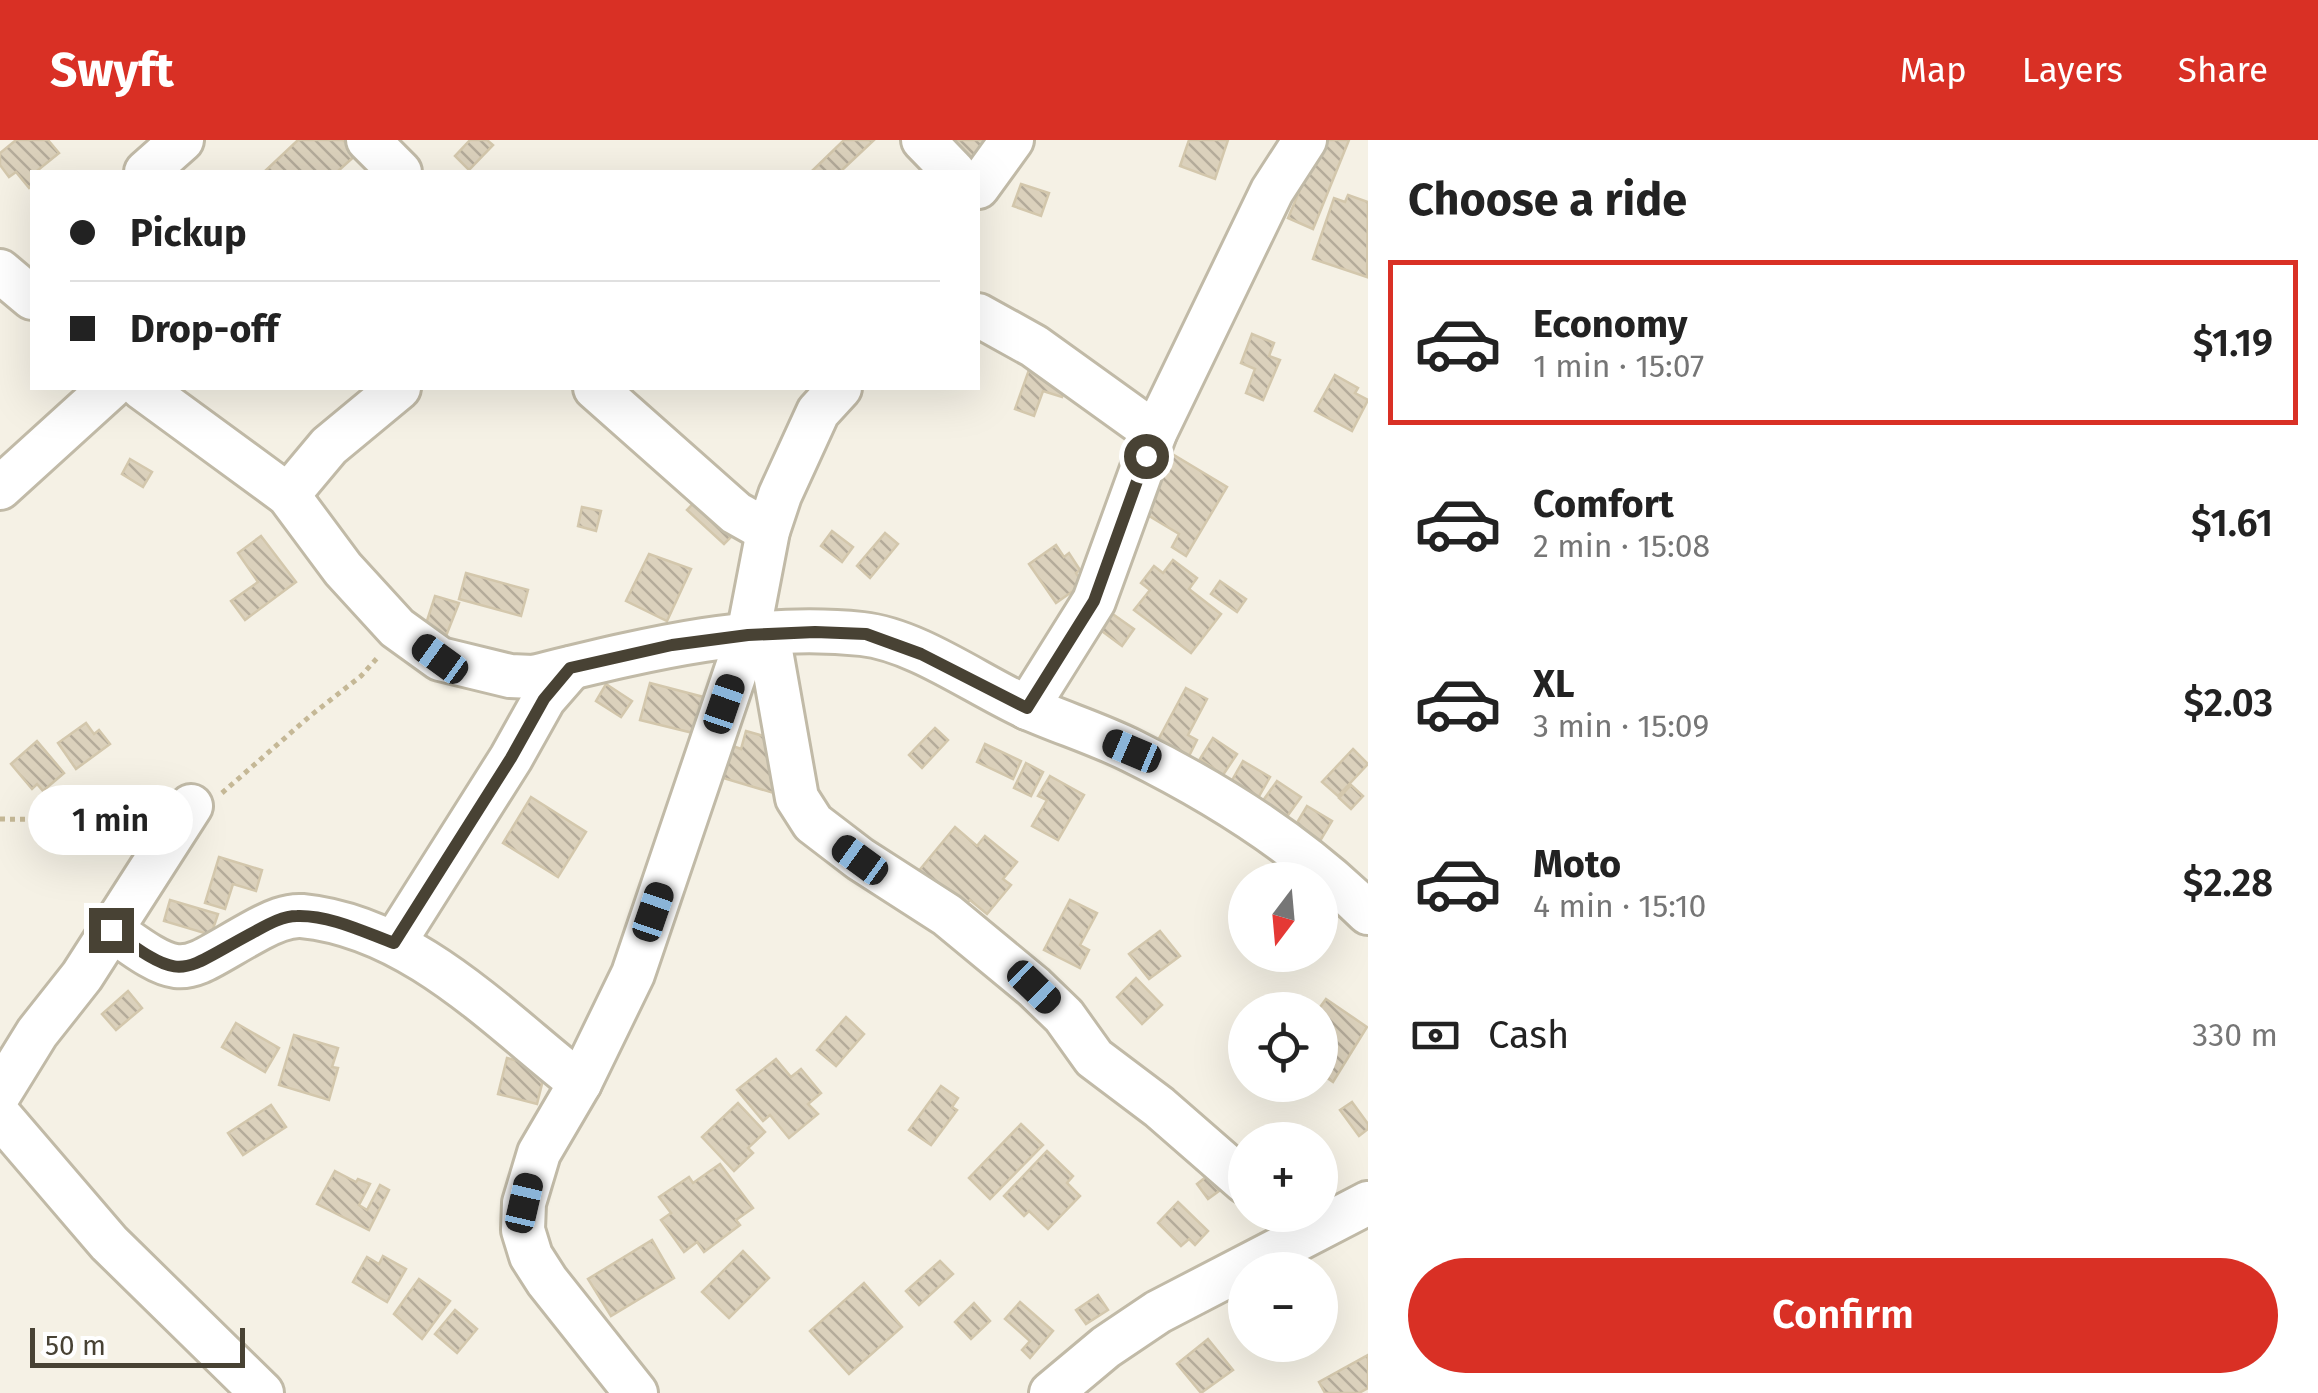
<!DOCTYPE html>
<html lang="en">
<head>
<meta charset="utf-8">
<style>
  :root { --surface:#fff; --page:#f2f2f2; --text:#222; --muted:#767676; --line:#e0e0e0; --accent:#d93025 }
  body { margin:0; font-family:"Fira Sans",sans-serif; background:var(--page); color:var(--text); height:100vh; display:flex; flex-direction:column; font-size:38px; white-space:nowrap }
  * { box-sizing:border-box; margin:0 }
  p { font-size:32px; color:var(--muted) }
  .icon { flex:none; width:55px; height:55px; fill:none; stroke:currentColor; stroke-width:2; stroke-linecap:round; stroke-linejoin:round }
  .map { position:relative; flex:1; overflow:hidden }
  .panel { display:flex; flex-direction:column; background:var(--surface); width:950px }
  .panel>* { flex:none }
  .top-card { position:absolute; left:30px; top:30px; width:950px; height:220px; border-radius:0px; box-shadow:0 10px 40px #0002; display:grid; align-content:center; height:220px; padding:0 40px; background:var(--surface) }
  .needle { width:65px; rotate:196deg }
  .buttons { position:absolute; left:1228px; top:722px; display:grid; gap:20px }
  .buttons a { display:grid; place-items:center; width:110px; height:110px; border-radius:50%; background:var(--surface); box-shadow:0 10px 40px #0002; font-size:50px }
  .scale { position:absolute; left:30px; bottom:25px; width:215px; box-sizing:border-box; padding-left:10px; border:5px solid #484234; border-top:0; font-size:28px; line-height:35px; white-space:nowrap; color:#484234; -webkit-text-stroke:8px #fff; paint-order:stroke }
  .end { position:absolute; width:45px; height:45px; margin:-22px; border:12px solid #484234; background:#fff; box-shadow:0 0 0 5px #fff }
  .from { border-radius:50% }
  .bubble { position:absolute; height:70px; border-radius:35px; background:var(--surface); box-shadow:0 10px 40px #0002; font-size:32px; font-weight:600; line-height:70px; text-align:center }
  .car { position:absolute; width:30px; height:60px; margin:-30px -15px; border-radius:12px; box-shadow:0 0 8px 2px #0007; background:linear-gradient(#222 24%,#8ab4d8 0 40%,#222 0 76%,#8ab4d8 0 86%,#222 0) }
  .top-card b { display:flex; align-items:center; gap:35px; height:95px; font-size:38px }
  .top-card b+b { border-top:2px solid var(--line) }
  .top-card i { width:25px; height:25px; background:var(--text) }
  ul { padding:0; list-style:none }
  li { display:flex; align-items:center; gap:30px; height:165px; margin:0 20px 15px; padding:0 20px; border:5px solid transparent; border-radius:0px }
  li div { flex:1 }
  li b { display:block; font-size:38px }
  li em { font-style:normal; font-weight:600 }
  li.active { border-color:var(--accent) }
  li>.icon { width:90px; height:90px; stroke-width:1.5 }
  h2 { padding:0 40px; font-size:45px; line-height:120px }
  .pay { display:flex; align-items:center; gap:25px; height:110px; padding:0 40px; font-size:38px }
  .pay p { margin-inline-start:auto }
  .action { display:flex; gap:20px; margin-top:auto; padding:20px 40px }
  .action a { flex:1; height:115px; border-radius:60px; background:var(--accent); color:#fff; font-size:40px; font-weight:600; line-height:115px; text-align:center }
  header { display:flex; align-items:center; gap:60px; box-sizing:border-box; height:140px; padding:0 50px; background:var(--accent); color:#fff }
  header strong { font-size:48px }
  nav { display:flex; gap:55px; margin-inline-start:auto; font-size:35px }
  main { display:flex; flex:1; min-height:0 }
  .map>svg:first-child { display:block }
  .building { fill:url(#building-back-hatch); stroke:#d3c7ac; stroke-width:2.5 }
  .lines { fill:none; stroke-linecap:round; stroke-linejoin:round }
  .minor-casing { stroke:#c1baa7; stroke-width:48 }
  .path { stroke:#c5b896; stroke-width:5; stroke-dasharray:5 5; stroke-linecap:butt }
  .minor { stroke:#fff; stroke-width:42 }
  .route { stroke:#484234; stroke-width:12 }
</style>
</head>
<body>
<header>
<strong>Swyft</strong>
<nav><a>Map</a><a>Layers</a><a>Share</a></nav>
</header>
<main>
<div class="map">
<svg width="1368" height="1253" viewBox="0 0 1368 1253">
  <defs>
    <pattern id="building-back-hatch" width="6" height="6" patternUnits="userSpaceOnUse" patternTransform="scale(2.5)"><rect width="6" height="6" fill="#dbd1bc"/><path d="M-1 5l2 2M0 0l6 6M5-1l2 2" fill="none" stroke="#b4ab9a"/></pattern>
  </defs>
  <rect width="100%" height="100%" fill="#f5f1e5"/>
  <g class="building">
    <path d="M16,0H48L59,13L38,30L40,32H32V45L29,48L16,32L9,37L0,25V13Z"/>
    <path d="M298,0H343L357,14L337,32H264Z"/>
    <path d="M470,0H487L493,5L469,30L455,16Z"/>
    <path d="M844,0H874L840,32H814L812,31Z"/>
    <path d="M942,0H986L970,21Z"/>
    <path d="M1189,0H1228L1215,39L1180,26Z"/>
    <path d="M1321,0H1349L1313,89L1288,78Z"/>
    <path d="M1021,44L1049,53L1041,76L1013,66Z"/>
    <path d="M1348,55L1368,62L1367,137L1313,119L1334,58L1345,62Z"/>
    <path d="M1252,194L1274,203L1269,216L1280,220L1263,260L1246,253L1255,229L1241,223Z"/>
    <path d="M1030,227L1068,240L1062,257L1043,251L1034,276L1015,269Z"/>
    <path d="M1335,235L1358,248L1355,253L1368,260L1352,291L1315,271Z"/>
    <path d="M1169,312L1227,347L1186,416L1172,407L1179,394L1149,376L1141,389Z"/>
    <path d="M130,319L152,332L143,347L122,334Z"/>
    <path d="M700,356L737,391L724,404L687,370Z"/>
    <path d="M582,367L601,371L596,391L578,386Z"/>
    <path d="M832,391L853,407L842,422L821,406Z"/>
    <path d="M885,393L898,404L870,438L857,426Z"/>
    <path d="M261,396L296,442L245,480L231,461L258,442L238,413Z"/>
    <path d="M1056,405L1064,417L1069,413L1080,430L1076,433L1083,444L1056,463L1029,424Z"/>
    <path d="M649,414L691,429L667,481L626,461Z"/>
    <path d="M1173,420L1197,438L1189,449L1221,474L1191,513L1134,470L1150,450L1141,443L1154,426L1163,433Z"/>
    <path d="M466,433L528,450L521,476L459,459Z"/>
    <path d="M1220,441L1246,459L1237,472L1211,454Z"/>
    <path d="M435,456L459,463L446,496L424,490Z"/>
    <path d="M1107,470L1134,489L1122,506L1095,486Z"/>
    <path d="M650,543L715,560L705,596L640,580Z"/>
    <path d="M606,544L632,561L621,577L596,561Z"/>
    <path d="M1186,548L1207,559L1188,595L1197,600L1187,620L1156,604Z"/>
    <path d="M86,583L94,594L99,590L110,604L76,629L58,603Z"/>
    <path d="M935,588L948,600L922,628L909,615Z"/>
    <path d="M746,591L785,602L777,654L723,638L733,606L741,609Z"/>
    <path d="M1213,598L1237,614L1223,635L1200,619Z"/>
    <path d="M37,601L64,633L43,651L37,644L32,649L11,624Z"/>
    <path d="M985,604L1021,621L1013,639L977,622Z"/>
    <path d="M1353,609L1368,624L1338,656L1322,642Z"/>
    <path d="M1243,621L1270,637L1258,658L1231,642Z"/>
    <path d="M1026,623L1043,632L1031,656L1014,648Z"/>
    <path d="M1050,636L1084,655L1058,700L1032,686L1047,660L1038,656Z"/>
    <path d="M1277,641L1301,657L1286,678L1262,662Z"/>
    <path d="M1351,645L1363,656L1351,669L1339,658Z"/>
    <path d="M531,657L586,692L558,737L503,703Z"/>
    <path d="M1307,666L1332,681L1320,701L1295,686Z"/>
    <path d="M955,687L977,706L985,696L1017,722L1003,739L1011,745L987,774L970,760L961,770L917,733Z"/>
    <path d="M219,717L262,730L256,751L233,744L225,769L205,763Z"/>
    <path d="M170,760L218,774L211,795L164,781Z"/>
    <path d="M1070,760L1097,773L1080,805L1089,810L1080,828L1044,810Z"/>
    <path d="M1160,791L1180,816L1149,839L1129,814Z"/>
    <path d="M1136,838L1162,865L1142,884L1117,857Z"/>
    <path d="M128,851L142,868L116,890L102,874Z"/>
    <path d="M1326,859L1367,887L1333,942L1320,933L1318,870Z"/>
    <path d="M846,877L864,894L836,926L817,910Z"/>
    <path d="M236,883L279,908L265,932L222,907Z"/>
    <path d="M294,895L338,908L332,927L338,928L329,960L279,945Z"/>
    <path d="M507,918L546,928L537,964L498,954Z"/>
    <path d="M776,919L791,937L801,929L821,953L808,964L818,974L789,998L770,975L763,981L737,950Z"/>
    <path d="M941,946L958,958L952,967L957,970L931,1005L909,990Z"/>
    <path d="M1352,962L1368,984V989L1359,996L1340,970Z"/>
    <path d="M738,963L765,992L748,1008L753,1013L734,1031L702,997Z"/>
    <path d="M271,965L286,987L243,1015L228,993Z"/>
    <path d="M1021,984L1043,1005L990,1059L969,1038Z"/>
    <path d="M1047,1011L1073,1036L1067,1043L1080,1056L1048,1089L1029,1071L1024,1076L1004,1056Z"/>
    <path d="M720,1024L753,1068L736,1080L740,1085L704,1112L697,1102L684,1112L661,1080L671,1073L659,1057L689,1037L693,1043Z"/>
    <path d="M335,1031L356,1042L358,1039L370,1044L359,1065L367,1070L380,1045L389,1050L369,1090L317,1064Z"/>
    <path d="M1207,1036L1219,1051L1208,1059L1197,1044Z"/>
    <path d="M1178,1062L1208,1091L1195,1105L1189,1099L1181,1106L1158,1083Z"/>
    <path d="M652,1100L674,1138L611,1176L588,1139Z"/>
    <path d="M743,1111L769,1138L729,1178L702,1152Z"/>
    <path d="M383,1116L406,1129L387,1162L353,1142L367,1117L379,1124Z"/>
    <path d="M940,1121L953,1134L919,1165L906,1151Z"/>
    <path d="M419,1139L450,1161L422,1199L394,1174Z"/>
    <path d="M864,1143L902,1187L849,1234L810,1191Z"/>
    <path d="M1098,1155L1108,1170L1086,1184L1076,1170Z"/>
    <path d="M1020,1162L1053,1191L1030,1218L1022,1210L1030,1201L1005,1179Z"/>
    <path d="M974,1163L990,1181L971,1199L955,1182Z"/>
    <path d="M455,1170L477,1189L457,1213L435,1194Z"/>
    <path d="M1208,1199L1233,1230L1201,1253L1177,1224Z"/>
    <path d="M1368,1215V1248L1359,1253H1325L1319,1242Z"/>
  </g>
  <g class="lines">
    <defs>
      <g id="minor">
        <path d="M368,0L400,32"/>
        <path d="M923,0L954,32"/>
        <path d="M146,32L182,0"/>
        <path d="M978,47L1012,0"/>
        <path d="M0,131L32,158"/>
        <path d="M978,175L1034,206L1155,293"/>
        <path d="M142,248L288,355L343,429L397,488L440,519L510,536L533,537C640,511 751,482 862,494C917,500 977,545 1028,568C1062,583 1098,594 1132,611C1219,654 1300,705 1368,773"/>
        <path d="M595,248L736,373L768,391"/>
        <path d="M0,348L110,248"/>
        <path d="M288,355L329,306L399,248"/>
        <path d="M768,494L797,658L813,683L860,719L947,775L1034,847L1064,876L1094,918L1159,967L1245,1042"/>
        <path d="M1027,568L1094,461L1155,293L1272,51L1305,0"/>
        <path d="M111,789C188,846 181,831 259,789C272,782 287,775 302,776C413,787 497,878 580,943"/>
        <path d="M394,803L511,618L544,559L571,528"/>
        <path d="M0,953L37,893L82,836L191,666"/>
        <path d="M0,976L109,1103L262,1253"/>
        <path d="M636,1253L547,1141L531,1116L523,1090L524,1063L539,1013L580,943L633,834L748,495L768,391L780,355L818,272L840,248"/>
        <path d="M1051,1253L1106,1207L1158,1172L1368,1063"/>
      </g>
    </defs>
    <use href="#minor" class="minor-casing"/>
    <g class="path">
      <path d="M222,653L310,576L361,536L379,516"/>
      <path d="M0,679L78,680L149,670"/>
    </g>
    <use href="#minor" class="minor"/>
  </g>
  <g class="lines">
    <path class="route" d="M111,790C186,845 178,832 254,792C267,785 282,776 297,776C330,775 364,792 394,803L511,618L544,559L570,528L672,505L748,495L815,492L866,494L921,514L1027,568L1094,461L1146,316"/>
  </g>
</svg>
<div class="buttons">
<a><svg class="needle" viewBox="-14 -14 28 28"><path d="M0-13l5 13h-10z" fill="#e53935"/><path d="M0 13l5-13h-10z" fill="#767676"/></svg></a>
<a><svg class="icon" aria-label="locate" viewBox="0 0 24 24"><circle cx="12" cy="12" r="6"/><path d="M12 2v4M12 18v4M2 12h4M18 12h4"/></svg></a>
<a>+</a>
<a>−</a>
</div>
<div class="scale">50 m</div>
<i class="end from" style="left:1146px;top:316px"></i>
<i class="end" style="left:111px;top:790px"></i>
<div class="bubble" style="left:28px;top:645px;width:165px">1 min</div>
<i class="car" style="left:440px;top:519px;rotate:306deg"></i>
<i class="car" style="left:724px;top:564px;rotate:19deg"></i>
<i class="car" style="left:1132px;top:611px;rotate:293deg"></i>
<i class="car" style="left:860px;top:720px;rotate:306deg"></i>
<i class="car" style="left:653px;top:772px;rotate:19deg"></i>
<i class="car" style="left:1034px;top:847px;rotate:134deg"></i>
<i class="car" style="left:524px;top:1063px;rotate:13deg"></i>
<div class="top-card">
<b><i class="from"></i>Pickup</b>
<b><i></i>Drop-off</b>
</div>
</div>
<section class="panel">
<h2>Choose a ride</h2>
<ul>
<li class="active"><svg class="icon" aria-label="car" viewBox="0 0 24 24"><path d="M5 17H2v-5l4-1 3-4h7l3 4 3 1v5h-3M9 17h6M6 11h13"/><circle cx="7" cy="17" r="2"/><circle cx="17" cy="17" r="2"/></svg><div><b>Economy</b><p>1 min · 15:07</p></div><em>$1.19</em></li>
<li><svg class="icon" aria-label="car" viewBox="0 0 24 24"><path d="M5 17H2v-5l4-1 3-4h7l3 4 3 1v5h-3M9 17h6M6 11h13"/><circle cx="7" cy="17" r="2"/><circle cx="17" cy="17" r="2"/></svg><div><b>Comfort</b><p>2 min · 15:08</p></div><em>$1.61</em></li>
<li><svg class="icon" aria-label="car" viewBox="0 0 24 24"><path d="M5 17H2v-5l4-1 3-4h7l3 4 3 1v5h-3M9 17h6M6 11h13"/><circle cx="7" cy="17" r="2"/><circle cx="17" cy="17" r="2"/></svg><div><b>XL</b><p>3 min · 15:09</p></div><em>$2.03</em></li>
<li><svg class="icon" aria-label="car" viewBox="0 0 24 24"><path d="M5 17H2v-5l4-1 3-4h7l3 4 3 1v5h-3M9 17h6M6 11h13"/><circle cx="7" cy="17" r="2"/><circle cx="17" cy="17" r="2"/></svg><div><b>Moto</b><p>4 min · 15:10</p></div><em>$2.28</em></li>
</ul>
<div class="pay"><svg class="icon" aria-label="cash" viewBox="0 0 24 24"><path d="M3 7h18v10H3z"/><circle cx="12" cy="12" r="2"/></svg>Cash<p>330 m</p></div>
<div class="action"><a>Confirm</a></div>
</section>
</main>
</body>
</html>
